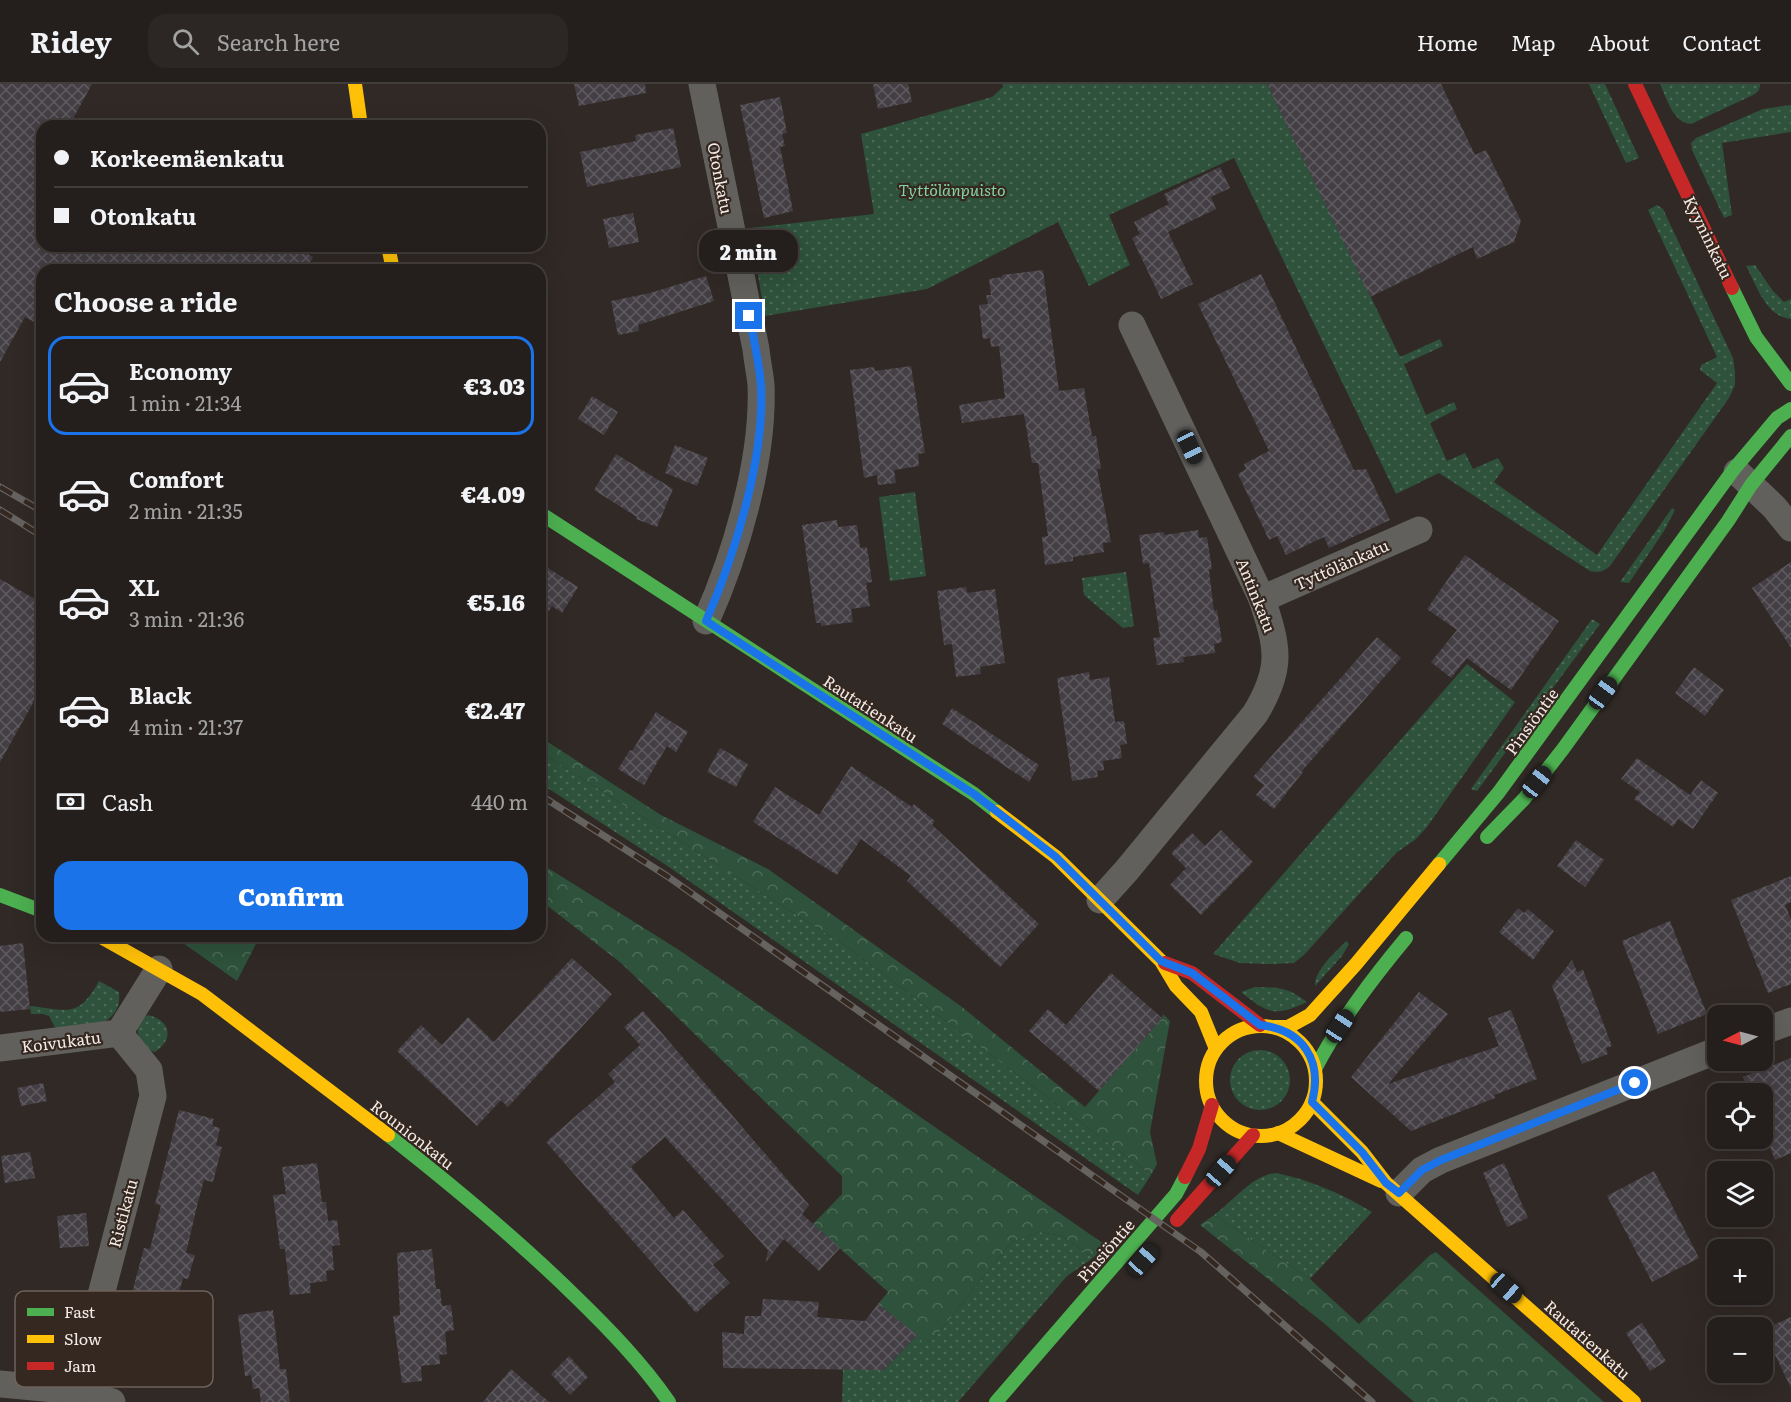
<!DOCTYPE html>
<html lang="en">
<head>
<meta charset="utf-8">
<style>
  :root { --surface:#241f1c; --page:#2c2725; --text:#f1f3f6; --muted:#a3a2a3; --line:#413d3b; --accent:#1a73e8 }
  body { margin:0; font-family:Literata,serif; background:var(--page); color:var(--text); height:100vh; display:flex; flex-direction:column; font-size:22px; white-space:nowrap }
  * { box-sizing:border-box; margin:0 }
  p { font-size:20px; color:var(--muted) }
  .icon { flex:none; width:33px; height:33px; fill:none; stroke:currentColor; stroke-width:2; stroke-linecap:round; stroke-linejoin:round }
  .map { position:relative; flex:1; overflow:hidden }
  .side { position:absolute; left:36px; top:180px; width:510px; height:678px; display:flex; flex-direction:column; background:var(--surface); border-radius:18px; box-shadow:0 6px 24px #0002,0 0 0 2px var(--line) }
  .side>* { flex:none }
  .top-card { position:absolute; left:36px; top:36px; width:510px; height:132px; border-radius:18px; box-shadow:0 6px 24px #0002,0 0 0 2px var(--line); display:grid; align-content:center; height:132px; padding:0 18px; background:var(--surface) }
  .needle { width:39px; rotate:264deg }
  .fabs { position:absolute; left:1707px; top:921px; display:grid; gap:12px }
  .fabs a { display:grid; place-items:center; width:66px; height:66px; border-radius:12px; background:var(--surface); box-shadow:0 6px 24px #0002,0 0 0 2px var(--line); font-size:30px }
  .end { position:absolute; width:27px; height:27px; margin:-14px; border:8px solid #1a73e8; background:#fff; box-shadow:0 0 0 3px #fff }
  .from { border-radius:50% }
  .bubble { position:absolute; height:42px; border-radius:18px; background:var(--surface); box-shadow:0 6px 24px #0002,0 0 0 2px var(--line); font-size:20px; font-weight:800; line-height:42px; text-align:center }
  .car { position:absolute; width:18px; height:36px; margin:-18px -9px; border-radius:8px; box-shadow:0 0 4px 2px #0007; background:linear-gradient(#222 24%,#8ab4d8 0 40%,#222 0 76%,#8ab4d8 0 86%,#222 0) }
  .top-card b { display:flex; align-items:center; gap:21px; height:57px; font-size:22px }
  .top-card b+b { border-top:2px solid var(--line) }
  .top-card i { width:15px; height:15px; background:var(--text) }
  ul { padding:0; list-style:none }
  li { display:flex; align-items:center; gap:18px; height:99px; margin:0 12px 9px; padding:0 6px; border:3px solid transparent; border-radius:18px }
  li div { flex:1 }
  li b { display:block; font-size:22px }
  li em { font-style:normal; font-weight:800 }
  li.selected { border-color:var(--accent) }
  li>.icon { width:54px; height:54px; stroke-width:1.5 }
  h2 { padding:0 18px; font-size:27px; line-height:72px }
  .pay { display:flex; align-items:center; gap:15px; height:66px; padding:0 18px; font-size:22px }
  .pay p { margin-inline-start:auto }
  .cta { display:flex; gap:12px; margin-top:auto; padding:12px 18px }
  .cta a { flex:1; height:69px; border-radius:18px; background:var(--accent); color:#fff; font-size:24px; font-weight:800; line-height:69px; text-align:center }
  header { display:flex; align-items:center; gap:36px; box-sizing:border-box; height:84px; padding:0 30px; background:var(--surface); border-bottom:2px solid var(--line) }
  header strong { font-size:28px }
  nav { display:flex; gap:33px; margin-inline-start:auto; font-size:21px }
  .search { width:420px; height:54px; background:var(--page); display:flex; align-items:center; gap:15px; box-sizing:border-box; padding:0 21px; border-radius:18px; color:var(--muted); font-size:22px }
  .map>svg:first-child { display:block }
  .green { fill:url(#green-dots) }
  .forest { fill:url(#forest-crowns) }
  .building { fill:url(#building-cross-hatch) }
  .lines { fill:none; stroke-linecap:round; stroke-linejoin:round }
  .street { stroke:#62605d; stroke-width:27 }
  .fast { stroke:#4caf50; stroke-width:14 }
  .slow { stroke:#ffc107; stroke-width:14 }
  .jam { stroke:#c62828; stroke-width:14 }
  .rail-casing { stroke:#666260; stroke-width:7 }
  .rail { stroke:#352820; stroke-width:4.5; stroke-dasharray:14; stroke-linecap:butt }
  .route { stroke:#1a73e8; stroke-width:8 }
  .labels { text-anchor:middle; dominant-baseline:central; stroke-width:4.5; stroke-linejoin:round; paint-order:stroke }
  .street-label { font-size:16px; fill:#f4ebe6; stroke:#352820 }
  .park-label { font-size:16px; font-style:italic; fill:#84d3a1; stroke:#352820 }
  .key { fill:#352820; stroke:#6e625b; stroke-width:1.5 }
  .key-label { font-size:16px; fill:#f4ebe6 }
</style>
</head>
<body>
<header>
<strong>Ridey</strong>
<div class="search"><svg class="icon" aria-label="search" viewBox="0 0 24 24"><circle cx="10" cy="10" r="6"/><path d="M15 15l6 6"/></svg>Search here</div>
<nav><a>Home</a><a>Map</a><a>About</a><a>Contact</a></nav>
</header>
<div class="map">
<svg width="1791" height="1318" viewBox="0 0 1791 1318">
  <defs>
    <pattern id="green-dots" width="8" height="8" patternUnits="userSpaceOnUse" patternTransform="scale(1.5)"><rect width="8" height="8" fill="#2e523b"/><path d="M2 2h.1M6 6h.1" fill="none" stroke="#4d6b57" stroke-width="1.8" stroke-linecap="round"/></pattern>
    <pattern id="forest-crowns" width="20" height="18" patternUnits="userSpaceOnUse" patternTransform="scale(1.5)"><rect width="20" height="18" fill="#2e523b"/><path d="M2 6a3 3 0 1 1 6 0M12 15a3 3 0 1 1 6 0" fill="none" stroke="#4d6b57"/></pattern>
    <pattern id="building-cross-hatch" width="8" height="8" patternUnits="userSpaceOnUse" patternTransform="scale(1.5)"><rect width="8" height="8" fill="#443f45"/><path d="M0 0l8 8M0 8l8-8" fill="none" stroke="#605b60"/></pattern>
  </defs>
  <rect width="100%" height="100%" fill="#302925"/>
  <g class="green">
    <path d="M1002,0H1267L1400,273L1440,255L1443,262L1404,280L1426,331L1454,318L1457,325L1430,339L1447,377L1465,369L1473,385L1498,374L1504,384L1494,398L1597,471L1717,299L1700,286L1701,281L1717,273L1648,126L1657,121L1663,125L1733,274L1735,288V301L1729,314L1610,482C1603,488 1599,489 1590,487L1439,389L1396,410L1234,74L1109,131L1130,181L1089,202L1058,138L927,205L765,232L750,144L874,130L861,50L992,13L1003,3Z"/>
    <path d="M1589,0H1605L1639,74L1626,79Z"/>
    <path d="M1660,0H1760C1760,6 1758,8 1753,11L1691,40C1673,39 1667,15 1660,0Z"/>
    <path d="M1791,21V48L1722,59L1732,131L1724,134L1692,66L1691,59L1696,54L1763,25Z"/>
    <path d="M1755,181L1773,207L1784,218L1791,215V235C1766,233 1757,202 1746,182Z"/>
    <path d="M915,408L926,492L890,497L879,413Z"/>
    <path d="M1672,424L1675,426L1664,447L1629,499L1620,498Z"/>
    <path d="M1126,488L1134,542L1123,544L1084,511L1082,494Z"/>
    <path d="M1592,535L1600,540L1477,707L1471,705Z"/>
    <path d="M1467,580L1515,618L1427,743L1416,755L1396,769L1304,871L1294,879L1268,880L1240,879L1213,870Z"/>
    <path d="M540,668L847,863L1151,1091L1138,1111L669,783L540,699Z"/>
    <path d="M1346,857L1349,860L1342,872L1315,902C1315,885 1335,869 1346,857Z"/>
    <path d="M99,897L119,908C123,943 83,945 58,949L49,932L43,930H31L30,922C68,926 78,935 99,897Z"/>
    <path d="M1255,903C1280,904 1286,902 1307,918C1275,933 1268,930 1241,908Z"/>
    <path d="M148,931C170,936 175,955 155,968L145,965C138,953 131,938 148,931Z"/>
    <circle cx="1260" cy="996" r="30"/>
    <path d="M1276,1089C1311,1096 1342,1110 1372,1128L1310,1195L1214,1131C1234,1117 1252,1091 1276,1089Z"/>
    <path d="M1040,1148L1062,1152L1093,1174L1067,1192L958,1318H842L843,1285L884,1286L917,1251L923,1258L932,1257L1012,1158Z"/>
  </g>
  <g class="forest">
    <path d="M540,653L661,731L768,785L962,923L1085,1023L1162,934L1163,930L1170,937L1150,1048L1157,1080L1151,1091L847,863L540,668Z"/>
    <path d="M540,779L679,866L1107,1162L1093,1174L1062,1152L1040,1148L1012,1158L932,1257L923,1259L917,1251L878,1220L888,1208L813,1140L842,1110V1092L621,879L540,816Z"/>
    <path d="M173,852H260L237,897Z"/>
    <path d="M1214,1131L1310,1195L1359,1240L1430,1171L1436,1168L1604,1318H1414L1325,1240L1200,1141Z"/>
  </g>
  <g class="building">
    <path d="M0,0H92L69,42H42V162H293L313,173L306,186H42V242L25,233L0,278Z"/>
    <path d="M574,0H645L646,9L579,22Z"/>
    <path d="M873,0H908L912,18L878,25Z"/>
    <path d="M1267,0H1441L1475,71L1486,66L1521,137L1514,158L1477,175L1473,163L1370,213Z"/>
    <path d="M780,13L787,49L782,50L785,62L780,63L793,127L764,134L740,21Z"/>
    <path d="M673,44L681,83L587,103L580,68L636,57L635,51Z"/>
    <path d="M1220,83L1230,104L1211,113L1216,125L1168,148L1193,200L1161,215L1132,154L1140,150L1134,138L1169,120L1164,110Z"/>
    <path d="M633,129L639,158L609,164L603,135Z"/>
    <path d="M1043,186L1059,307L1084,304L1092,352H1096L1101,385H1097L1111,458L1103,459L1104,468L1073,473V477L1045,481L1042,453L1048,452L1038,379H1032L1024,330L962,339L959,321L1005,314L999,262L991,263L990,254L983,255L979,221L988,220L986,211H991L989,195L1002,193V191Z"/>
    <path d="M1261,190L1354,386L1366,385L1390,436L1329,464L1324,453L1286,471L1277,452L1269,456L1238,390L1246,385L1244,380L1269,367L1198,220Z"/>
    <path d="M706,192L714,217L638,241L639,247L618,251L611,217L650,209Z"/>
    <path d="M911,282L925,369L918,370L919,382L894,386L896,399L878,401L877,391L864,394L850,286L874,283L875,287Z"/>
    <path d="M592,312L618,328L604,351L578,335Z"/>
    <path d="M675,361L708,374L697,402L665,389Z"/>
    <path d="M616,370L673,405L657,443L636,435L637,433L594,406Z"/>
    <path d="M837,436L838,443L857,441L860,464L867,463L872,498L866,499L870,522L851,525L853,538L821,542V539H816L802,441Z"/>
    <path d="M1198,446L1199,454L1207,453L1212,485L1209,486L1214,527L1217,526L1222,558L1214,560L1215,569L1183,573L1184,578L1157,581L1153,554L1160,553L1149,479L1143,480L1139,451L1164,448V451Z"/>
    <path d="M1465,471L1559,537L1511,606L1467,574L1451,594L1431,578L1457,546L1427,525Z"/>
    <path d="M1791,478V564L1752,504Z"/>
    <path d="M540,479L578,503L562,529L552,522L540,541Z"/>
    <path d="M0,495L42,519V603L0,678Z"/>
    <path d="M966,503L967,509L995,505L1005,579L980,583L981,590L956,593L952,560L944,561L937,507Z"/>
    <path d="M1377,553L1401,574L1302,687L1303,688L1274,725L1256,711L1264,701L1253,693Z"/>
    <path d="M1694,583L1724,606L1705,632L1675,609Z"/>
    <path d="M1089,588L1090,596L1109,593L1115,638L1124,637L1127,660L1120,661L1122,674L1103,677L1104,686L1097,687L1098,693L1072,697L1057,594Z"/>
    <path d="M952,624L1039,681L1029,698L942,640Z"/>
    <path d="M656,628L688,648L676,668L667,662L644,701L618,685L630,666L632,667Z"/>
    <path d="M720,664L748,680L736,703L707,688Z"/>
    <path d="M1637,674L1690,711L1701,696L1718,709L1693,745L1678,735L1673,743L1634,715L1640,708L1621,695Z"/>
    <path d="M851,682L912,723L914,720L935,737L932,741L1039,840L1000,883L907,797L911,792L861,755L837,791L753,738L775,703L819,731Z"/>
    <path d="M1221,746L1253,778L1201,831L1170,801L1186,784L1171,769L1192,749L1205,762Z"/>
    <path d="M1576,756L1604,776L1585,803L1557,782Z"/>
    <path d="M1791,792V818L1785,821L1791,835V900L1768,909L1731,816Z"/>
    <path d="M1518,824L1524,829L1528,825L1554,847L1533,876L1499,848Z"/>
    <path d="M1670,837L1707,930L1658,950L1622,857Z"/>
    <path d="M23,859L30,925L0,928V862Z"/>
    <path d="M572,874L612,910L508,1023L501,1016L477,1042L397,967L421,941L442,961L468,933L494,958Z"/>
    <path d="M1572,876L1577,888L1583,886L1612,962L1606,964L1608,970L1582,980L1552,902Z"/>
    <path d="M1111,889L1162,934L1099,1007L1029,947L1048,925L1066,941Z"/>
    <path d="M1419,908L1448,930L1388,1000L1499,962L1488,934L1511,926L1537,995L1494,1011L1495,1014L1411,1047L1351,993Z"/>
    <path d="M643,927L809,1121L802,1130L840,1164L819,1187L784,1155L766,1178L768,1166L665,1053L631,1083L674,1134L683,1126L724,1172L713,1181L730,1199L696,1229L546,1058L615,998L608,990L640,961L624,943Z"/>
    <path d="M1791,974V1069L1775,1076L1762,1044V1010H1749L1743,993Z"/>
    <path d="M43,999L47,1017L21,1022L17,1004Z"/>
    <path d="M179,1026L214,1035L212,1042L220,1044L216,1061L222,1063L213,1098L204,1096L198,1118L186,1169L195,1171L188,1195L183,1194L167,1253L159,1251L157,1259L126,1251L134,1222L129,1220L144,1164L150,1165L161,1121L155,1120Z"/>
    <path d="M30,1068L35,1094L5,1099L1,1072Z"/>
    <path d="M317,1079L322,1118H326L328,1137L337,1136L340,1161L332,1162L334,1186L326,1187L327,1197L310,1199L311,1209L290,1211L285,1165H280L273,1111L286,1110L282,1083Z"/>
    <path d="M1504,1079L1528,1134L1507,1143L1483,1089Z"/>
    <path d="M1654,1087L1699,1174L1652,1198L1607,1112Z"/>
    <path d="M86,1129L89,1162L60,1164L57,1132Z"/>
    <path d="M432,1165L436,1205H440L442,1222L451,1221L454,1246L445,1248L447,1270L439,1271L440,1280L421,1282L422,1297L402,1299L393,1232L400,1231L397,1169Z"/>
    <path d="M763,1215L819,1218L817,1233L865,1237L878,1220L917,1251L884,1286L723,1284L722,1248L744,1250L745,1232H761Z"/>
    <path d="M273,1226L280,1285H286L290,1318H261L259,1304L253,1305L251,1291L245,1292L238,1231Z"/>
    <path d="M1791,1233V1304L1763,1246Z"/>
    <path d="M1642,1239L1666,1277L1650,1287L1626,1249Z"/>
    <path d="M569,1272L588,1293L570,1311L551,1290Z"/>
    <path d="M511,1285L549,1318H483Z"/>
  </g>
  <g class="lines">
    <g class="street">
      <path d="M702,0L756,265C757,277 760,289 761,301C764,375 736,470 706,537"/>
      <path d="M1737,388L1774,423L1791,444"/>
      <path d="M1262,515L1419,446"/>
      <path d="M1100,816L1127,786L1255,630C1283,584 1278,564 1262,515L1132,241"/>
      <path d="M1762,948L1791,937"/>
      <path d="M0,964L119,949L159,885"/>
      <path d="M1399,1109L1422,1086L1441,1076L1718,966"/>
      <path d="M0,1300L76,1307L112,1318"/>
      <path d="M73,1318L153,1012L149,986L119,949"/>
    </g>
    <g class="fast">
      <path d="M1732,204L1756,253L1791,300"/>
      <path d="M540,429L974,710L997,728"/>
      <path d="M1487,753L1524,715L1563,665L1728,437L1751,401L1791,352"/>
      <path d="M1439,780L1499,708L1734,385L1777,334L1791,325"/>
      <path d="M0,811L42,827"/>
      <path d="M1315,985C1340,937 1372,895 1406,854"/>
      <path d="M388,1051C453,1102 516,1154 575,1212C609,1245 642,1279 669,1318"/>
      <path d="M996,1318L1176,1110L1185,1093"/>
    </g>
    <g class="slow">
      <path d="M355,0L361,42"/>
      <path d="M388,162L393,186"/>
      <path d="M997,728L1056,773L1161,877L1176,902L1201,928L1216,965"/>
      <path d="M99,852L202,910L388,1051"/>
      <circle cx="1261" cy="997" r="55"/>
      <path d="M1275,943H1288L1310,931L1356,880L1439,780"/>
      <path d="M1312,1018L1362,1068L1386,1099L1634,1318"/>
      <path d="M1278,1049L1381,1097"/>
    </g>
    <g class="jam">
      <path d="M1635,0L1732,204"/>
      <path d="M1165,879L1192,889L1260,941"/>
      <path d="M1185,1093L1199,1065L1212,1021"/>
      <path d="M1177,1136L1253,1051"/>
    </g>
    <defs>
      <g id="rail">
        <path d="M0,403L42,427"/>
        <path d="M0,426L42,452"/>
        <path d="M540,711L667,792L1201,1168L1372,1318"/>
      </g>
    </defs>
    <use href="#rail" class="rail-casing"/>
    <use href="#rail" class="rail"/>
  </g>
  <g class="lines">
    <path class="route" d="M749,232C754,255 759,278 761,301C765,373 735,471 706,537L974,710L1056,773L1161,877L1192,889L1260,941C1303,946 1323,976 1312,1018L1362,1068L1386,1099L1399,1109L1422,1086L1441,1076L1635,999"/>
  </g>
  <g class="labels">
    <g class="street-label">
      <text transform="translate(721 94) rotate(79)">Otonkatu</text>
      <text transform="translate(1709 153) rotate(64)">Kyyninkatu</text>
      <text transform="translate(1341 480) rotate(-24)">Tyttölänkatu</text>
      <text transform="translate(1257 511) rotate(68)">Antinkatu</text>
      <text transform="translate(871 624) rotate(33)">Rautatienkatu</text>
      <text transform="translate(1531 637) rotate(-54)">Pinsiöntie</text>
      <text transform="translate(61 957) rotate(-7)">Koivukatu</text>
      <text transform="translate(413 1050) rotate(38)">Rounionkatu</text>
      <text transform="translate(122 1129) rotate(-75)">Ristikatu</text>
      <text transform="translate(1105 1166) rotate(-49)">Pinsiöntie</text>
      <text transform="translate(1588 1255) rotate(42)">Rautatienkatu</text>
    </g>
    <g class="park-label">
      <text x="952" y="105">Tyttölänpuisto</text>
    </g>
  </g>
  <rect x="15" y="1207" width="198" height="96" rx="9" class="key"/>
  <rect x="27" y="1224" width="27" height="8" fill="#4caf50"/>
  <rect x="27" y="1251" width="27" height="8" fill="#ffc107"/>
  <rect x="27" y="1278" width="27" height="8" fill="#c62828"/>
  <g class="key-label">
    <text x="64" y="1234">Fast</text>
    <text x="64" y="1261">Slow</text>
    <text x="64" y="1288">Jam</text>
  </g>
</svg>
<div class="fabs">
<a><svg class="needle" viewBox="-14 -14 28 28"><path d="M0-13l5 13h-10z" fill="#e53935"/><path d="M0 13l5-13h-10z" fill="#a3a2a3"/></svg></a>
<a><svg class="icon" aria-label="locate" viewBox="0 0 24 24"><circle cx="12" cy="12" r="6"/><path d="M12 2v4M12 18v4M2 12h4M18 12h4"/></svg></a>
<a><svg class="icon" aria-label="layers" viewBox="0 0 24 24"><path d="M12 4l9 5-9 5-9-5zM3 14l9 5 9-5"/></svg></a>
<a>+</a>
<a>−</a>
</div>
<i class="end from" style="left:1635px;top:999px"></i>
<i class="end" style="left:749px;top:232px"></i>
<div class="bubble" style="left:699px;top:146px;width:99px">2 min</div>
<i class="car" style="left:1190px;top:363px;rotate:155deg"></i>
<i class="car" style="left:1603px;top:609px;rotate:36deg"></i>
<i class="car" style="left:1537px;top:698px;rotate:38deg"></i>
<i class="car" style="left:1340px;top:942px;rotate:33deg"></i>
<i class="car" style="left:1221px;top:1087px;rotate:41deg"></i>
<i class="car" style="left:1143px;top:1176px;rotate:42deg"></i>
<i class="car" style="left:1506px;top:1204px;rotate:132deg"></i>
<div class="top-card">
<b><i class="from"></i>Korkeemäenkatu</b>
<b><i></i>Otonkatu</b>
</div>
<section class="side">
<h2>Choose a ride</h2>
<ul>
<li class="selected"><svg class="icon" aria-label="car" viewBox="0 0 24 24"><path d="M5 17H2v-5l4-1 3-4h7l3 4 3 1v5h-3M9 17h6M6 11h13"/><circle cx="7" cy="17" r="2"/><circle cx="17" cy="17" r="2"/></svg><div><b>Economy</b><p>1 min · 21:34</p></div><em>€3.03</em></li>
<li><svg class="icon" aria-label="car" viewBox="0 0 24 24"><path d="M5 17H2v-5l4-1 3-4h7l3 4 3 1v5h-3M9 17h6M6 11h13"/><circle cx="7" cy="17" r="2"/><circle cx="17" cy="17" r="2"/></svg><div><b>Comfort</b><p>2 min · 21:35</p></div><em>€4.09</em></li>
<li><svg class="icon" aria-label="car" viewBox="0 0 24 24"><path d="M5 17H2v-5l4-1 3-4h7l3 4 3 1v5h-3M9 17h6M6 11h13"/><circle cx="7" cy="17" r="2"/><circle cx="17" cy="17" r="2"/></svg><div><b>XL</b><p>3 min · 21:36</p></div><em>€5.16</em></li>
<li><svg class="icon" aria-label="car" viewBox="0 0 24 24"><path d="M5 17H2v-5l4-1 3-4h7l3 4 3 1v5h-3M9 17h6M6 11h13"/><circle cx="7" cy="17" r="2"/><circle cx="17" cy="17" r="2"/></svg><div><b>Black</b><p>4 min · 21:37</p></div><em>€2.47</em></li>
</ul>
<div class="pay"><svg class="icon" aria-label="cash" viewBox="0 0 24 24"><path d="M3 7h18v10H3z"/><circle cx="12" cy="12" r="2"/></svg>Cash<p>440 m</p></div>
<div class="cta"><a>Confirm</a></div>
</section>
</div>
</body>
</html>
